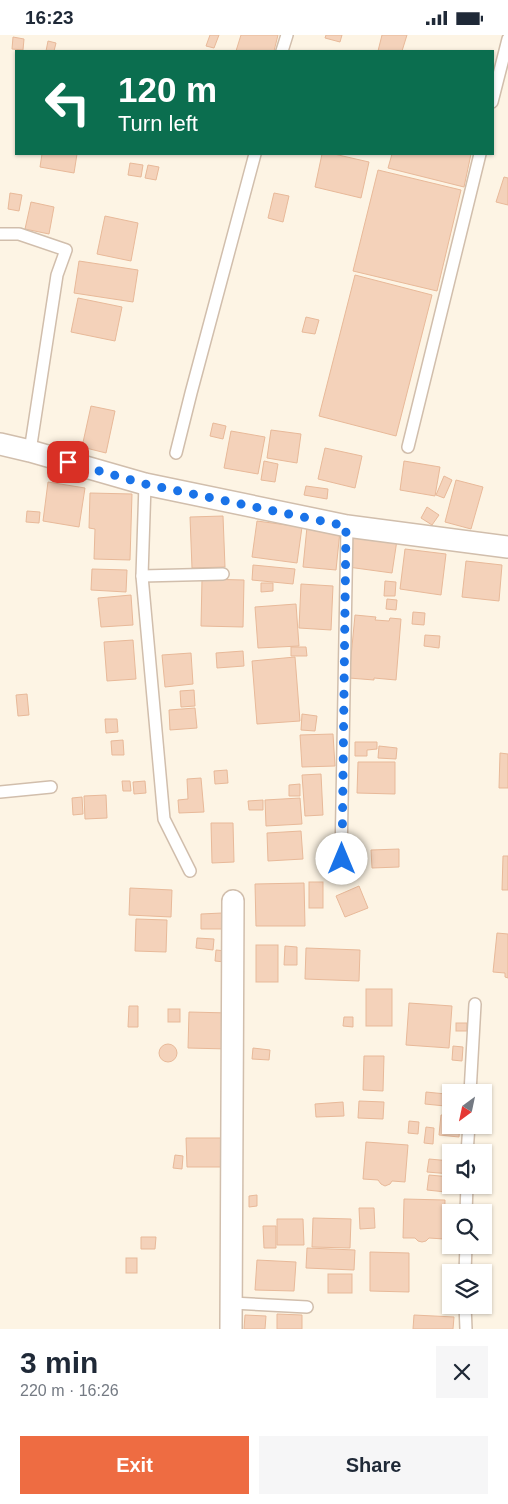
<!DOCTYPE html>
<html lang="en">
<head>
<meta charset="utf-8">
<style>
	body { margin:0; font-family:Helvetica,sans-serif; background:#f6f6f7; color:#1f2937; height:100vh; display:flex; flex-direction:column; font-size:19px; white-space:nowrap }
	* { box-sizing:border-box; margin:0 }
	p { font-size:16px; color:#747a83 }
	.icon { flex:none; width:28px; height:28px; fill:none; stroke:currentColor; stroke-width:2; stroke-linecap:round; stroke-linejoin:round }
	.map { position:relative; height:1294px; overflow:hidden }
	.side { display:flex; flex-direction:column; background:#fff; flex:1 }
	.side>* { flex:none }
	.top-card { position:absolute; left:15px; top:15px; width:479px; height:105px; border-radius:0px; box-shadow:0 1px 4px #0004; background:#0b6e4f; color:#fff; overflow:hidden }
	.needle { width:32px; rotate:213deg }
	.fabs { position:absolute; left:442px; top:1049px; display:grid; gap:10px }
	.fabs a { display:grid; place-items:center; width:50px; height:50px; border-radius:0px; background:#fff; box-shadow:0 1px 4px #0004; font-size:25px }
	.pin { position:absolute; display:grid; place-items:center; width:42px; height:42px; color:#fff; margin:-21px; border-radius:10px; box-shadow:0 2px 8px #0006 }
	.me { position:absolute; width:55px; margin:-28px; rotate:0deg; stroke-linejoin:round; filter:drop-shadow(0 0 4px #0008) }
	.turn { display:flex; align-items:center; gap:18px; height:105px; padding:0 20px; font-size:22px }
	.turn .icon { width:65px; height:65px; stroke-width:2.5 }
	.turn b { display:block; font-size:35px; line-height:42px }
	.round { display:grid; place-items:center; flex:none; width:52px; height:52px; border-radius:0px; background:#f6f6f7 }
	.head { display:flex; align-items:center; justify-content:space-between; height:85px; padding:0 20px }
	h1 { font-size:30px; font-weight:600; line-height:38px }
	.action { display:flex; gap:10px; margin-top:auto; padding:10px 20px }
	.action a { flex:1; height:58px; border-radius:0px; background:#ee6c42; color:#fff; font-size:20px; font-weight:600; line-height:58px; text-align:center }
	.action a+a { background:#f6f6f7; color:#1f2937 }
	.status { display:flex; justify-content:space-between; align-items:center; height:35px; padding:0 25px; background:#fff; direction:ltr }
	.status svg { height:14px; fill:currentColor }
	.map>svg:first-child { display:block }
	.building { fill:#f4d2ba; stroke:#e8b999 }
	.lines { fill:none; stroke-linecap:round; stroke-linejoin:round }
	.lane-casing { stroke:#d1beac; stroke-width:14 }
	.street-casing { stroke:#d1beac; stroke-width:24 }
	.lane { stroke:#fff; stroke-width:11 }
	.street { stroke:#fff; stroke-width:21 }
	.route { stroke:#1a73e8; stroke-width:9; stroke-dasharray:0 16.2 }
</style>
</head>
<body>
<div class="status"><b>16:23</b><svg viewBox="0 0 49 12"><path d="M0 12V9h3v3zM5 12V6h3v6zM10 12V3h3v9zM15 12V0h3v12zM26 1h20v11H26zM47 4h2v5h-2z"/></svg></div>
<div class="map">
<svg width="508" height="1294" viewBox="0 0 508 1294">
	<rect width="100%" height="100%" fill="#fdf4e4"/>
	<g class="building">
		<polygon points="210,0 219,0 214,13 206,11"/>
		<polygon points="241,0 278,0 274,16 236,16"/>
		<polygon points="326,0 342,0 340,7 325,3"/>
		<polygon points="382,0 407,0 402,16 378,16"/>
		<polygon points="13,2 24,4 23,15 12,14"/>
		<polygon points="48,6 56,8 54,16 46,16"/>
		<polygon points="42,119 77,119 74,138 40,132"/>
		<polygon points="322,119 334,119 369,127 361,163 315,152"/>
		<polygon points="392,119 471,119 464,152 388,133"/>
		<polygon points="130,128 143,130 141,142 128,140"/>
		<polygon points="148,130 159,132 156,145 145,143"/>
		<polygon points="378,135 461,155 437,256 353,236"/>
		<polygon points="504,142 508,143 508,170 496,167"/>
		<polygon points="10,158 22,160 19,176 8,174"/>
		<polygon points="274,158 289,161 283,187 268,183"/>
		<polygon points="31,167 54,172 49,199 25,194"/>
		<polygon points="105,181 138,188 131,226 97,219"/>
		<polygon points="79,226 138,235 133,267 74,258"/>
		<polygon points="355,240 432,260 396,401 319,381"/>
		<polygon points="78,263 122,272 115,306 71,297"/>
		<polygon points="306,282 319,285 315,299 302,297"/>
		<polygon points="91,371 115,376 106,418 82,412"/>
		<polygon points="213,388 226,391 223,404 210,401"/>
		<polygon points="271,395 301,399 297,428 267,423"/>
		<polygon points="231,396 265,402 258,439 224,433"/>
		<polygon points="325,413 362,421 355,453 318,444"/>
		<polygon points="264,426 278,429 275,447 261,445"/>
		<polygon points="404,426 440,432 435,461 400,455"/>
		<polygon points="444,441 452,445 444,463 436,460"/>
		<polygon points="456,445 483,452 471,494 445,487"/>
		<polygon points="48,447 85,453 79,492 43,486"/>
		<polygon points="306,451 328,454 327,464 304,460"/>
		<polygon points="90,458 132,459 130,525 94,524 95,494 89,493"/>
		<polygon points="427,472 439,480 432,490 421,483"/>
		<polygon points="27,476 40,477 39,488 26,487"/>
		<polygon points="223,481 225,532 192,533 190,482"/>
		<polygon points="257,486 302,492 297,528 252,522"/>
		<polygon points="307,492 340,496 336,535 303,532"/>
		<polygon points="353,498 397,505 392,538 348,532"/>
		<polygon points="405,514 446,519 441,560 400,554"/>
		<polygon points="466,526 502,530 499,566 462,562"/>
		<polygon points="253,530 295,534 293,549 252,545"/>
		<polygon points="92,534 127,535 126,557 91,555"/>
		<polygon points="202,544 244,545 243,592 201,591"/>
		<polygon points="385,546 396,547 395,561 384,561"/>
		<polygon points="261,548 273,548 273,556 261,557"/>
		<polygon points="301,549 333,551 331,595 299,593"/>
		<polygon points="131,560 133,590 101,592 98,563"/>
		<polygon points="387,564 397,565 396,575 386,574"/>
		<polygon points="296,569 299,611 258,613 255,572"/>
		<polygon points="413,577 425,578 424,590 412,589"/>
		<polygon points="355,580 376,582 375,585 389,586 390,583 401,584 396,645 374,643 374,645 349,643"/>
		<polygon points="425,600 440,601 439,613 424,611"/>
		<polygon points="133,605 136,644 107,646 104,607"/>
		<polygon points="291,612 306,612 307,621 291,621"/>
		<polygon points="243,616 244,631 217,633 216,618"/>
		<polygon points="191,618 193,649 165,652 162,620"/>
		<polygon points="295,622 300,686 257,689 252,626"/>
		<polygon points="194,655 195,671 181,672 180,656"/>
		<polygon points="27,659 29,680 18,681 16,660"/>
		<polygon points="195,673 197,693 170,695 169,675"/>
		<polygon points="302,679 317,681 315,696 301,695"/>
		<polygon points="105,684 117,684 118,697 106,698"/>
		<polygon points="333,699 335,731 302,732 300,700"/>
		<polygon points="123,705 124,720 112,720 111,706"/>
		<polygon points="355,707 377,707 377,714 367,715 367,721 355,721"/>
		<polygon points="379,711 397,713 396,724 378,723"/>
		<polygon points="500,718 508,719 508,753 499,753"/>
		<polygon points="358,727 395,727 395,759 357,758"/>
		<polygon points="227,735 228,748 215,749 214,736"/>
		<polygon points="321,739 323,780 305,781 302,740"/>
		<polygon points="201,743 204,777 179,778 178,765 188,764 187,744"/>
		<polygon points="122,746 130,746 131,756 123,756"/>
		<polygon points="145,746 146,758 134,759 133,747"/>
		<polygon points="300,749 300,761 289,761 289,750"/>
		<polygon points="106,760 107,783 85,784 84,761"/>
		<polygon points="82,762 83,779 73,780 72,763"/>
		<polygon points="300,763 302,789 266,791 265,765"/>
		<polygon points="263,765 263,775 249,775 248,766"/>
		<polygon points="211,788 233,788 234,827 212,828"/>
		<polygon points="301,796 303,824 268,826 267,798"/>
		<polygon points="399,814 399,832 372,833 371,815"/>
		<polygon points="503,821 508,821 508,855 502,855"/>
		<rect x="309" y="847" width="14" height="26"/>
		<polygon points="304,848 305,891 256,891 255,849"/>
		<polygon points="359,851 368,873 345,882 336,861"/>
		<polygon points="130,853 172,855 171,882 129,880"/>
		<polygon points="222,878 223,894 201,894 201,879"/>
		<polygon points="136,884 167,885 166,917 135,916"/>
		<polygon points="497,898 508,899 508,943 505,942 505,938 493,937"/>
		<polygon points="197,903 214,904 213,915 196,913"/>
		<rect x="256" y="910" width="22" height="37"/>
		<polygon points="285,911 297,912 297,930 284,930"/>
		<polygon points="306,913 360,915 359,946 305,944"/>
		<polygon points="216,915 226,916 225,927 215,926"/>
		<rect x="366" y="954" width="26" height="37"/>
		<polygon points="409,968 452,971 449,1013 406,1010"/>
		<polygon points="129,971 138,971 138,992 128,992"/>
		<rect x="168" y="974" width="12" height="13"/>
		<polygon points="189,977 229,978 228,1014 188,1013"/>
		<polygon points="344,982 353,982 353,992 343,991"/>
		<rect x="456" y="988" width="11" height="8"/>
		<circle cx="168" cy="1018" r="9"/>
		<polygon points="453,1011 463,1012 462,1026 452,1025"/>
		<polygon points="253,1013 270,1015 269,1025 252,1024"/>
		<polygon points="364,1021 384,1021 383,1056 363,1055"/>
		<polygon points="426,1057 446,1059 445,1071 425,1069"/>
		<polygon points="359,1066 384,1067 383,1084 358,1083"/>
		<polygon points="343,1067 344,1081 316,1082 315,1069"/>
		<polygon points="441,1080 451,1080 451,1090 460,1090 459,1102 439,1100"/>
		<polygon points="409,1086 419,1087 418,1099 408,1098"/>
		<polygon points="426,1092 434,1093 433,1109 424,1108"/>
		<polygon points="186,1103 225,1103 226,1132 187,1132"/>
		<polygon points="366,1107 408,1110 405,1147 392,1146 390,1149 385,1151 381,1149 378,1145 363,1144"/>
		<polygon points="175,1120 183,1121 182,1134 173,1133"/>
		<polygon points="429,1124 451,1126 451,1139 427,1137"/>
		<polygon points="429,1140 451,1142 451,1150 455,1150 455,1158 427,1155"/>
		<polygon points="257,1160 257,1171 249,1172 249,1161"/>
		<polygon points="404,1164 445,1165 444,1204 429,1203 426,1206 422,1207 418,1206 415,1203 403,1203"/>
		<polygon points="359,1173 374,1173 375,1193 360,1194"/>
		<polygon points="313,1183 351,1184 350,1213 312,1212"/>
		<polygon points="277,1184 303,1184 304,1210 277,1210"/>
		<polygon points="263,1191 276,1191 276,1213 264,1213"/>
		<polygon points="141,1202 156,1202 155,1214 141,1214"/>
		<polygon points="307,1213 355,1215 354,1235 306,1233"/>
		<polygon points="370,1217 409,1218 409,1257 370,1256"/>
		<rect x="126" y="1223" width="11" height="15"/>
		<polygon points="257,1225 296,1227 294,1256 255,1255"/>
		<rect x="328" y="1239" width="24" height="19"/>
		<polygon points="277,1279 302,1280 302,1294 277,1294"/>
		<polygon points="245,1280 266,1281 265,1294 244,1294"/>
		<polygon points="414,1280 454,1282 453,1294 413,1294"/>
	</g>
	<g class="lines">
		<g class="lane-casing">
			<g id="lane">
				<polyline points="282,16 287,0"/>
				<polyline points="492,67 508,4"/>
				<polyline points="0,199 19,199 66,215 57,240 30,416"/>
				<polyline points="408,412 480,119"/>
				<polyline points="176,418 191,358 255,119"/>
				<polyline points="145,449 142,541 164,784 190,836"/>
				<polyline points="142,541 223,539"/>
				<polyline points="0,757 51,752"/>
				<polyline points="341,824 347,491"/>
				<polyline points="470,1058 475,969"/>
				<polyline points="467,1118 469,1090"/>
				<polyline points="466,1178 467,1150"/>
				<polyline points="465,1238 466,1210"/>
				<polyline points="232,1268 307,1272"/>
				<polyline points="465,1270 466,1294"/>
			</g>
		</g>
		<g class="street-casing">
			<g id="street">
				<polyline points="0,409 30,416 145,449 347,491 508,512"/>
				<polyline points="231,1294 233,866"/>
			</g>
		</g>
		<use href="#lane" class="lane"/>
		<use href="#street" class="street"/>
	</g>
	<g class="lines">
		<polyline class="route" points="68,427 145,449 346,491 342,824"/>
	</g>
</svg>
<div class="fabs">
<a><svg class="needle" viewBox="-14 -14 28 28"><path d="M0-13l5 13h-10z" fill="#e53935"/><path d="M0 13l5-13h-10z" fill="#747a83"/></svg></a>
<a><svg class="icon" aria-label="sound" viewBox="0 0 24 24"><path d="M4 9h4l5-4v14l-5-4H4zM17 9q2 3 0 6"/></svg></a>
<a><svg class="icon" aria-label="search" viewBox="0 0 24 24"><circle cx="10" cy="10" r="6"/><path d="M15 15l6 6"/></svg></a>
<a><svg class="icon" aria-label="layers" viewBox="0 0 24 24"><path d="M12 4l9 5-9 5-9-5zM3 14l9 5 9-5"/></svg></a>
</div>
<div class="pin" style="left:68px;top:427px;background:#d93025"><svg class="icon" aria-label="arrive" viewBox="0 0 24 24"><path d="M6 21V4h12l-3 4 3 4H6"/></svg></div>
<svg class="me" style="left:342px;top:824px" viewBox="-20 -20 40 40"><circle r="19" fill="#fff"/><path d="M0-13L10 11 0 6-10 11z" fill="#1a73e8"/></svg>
<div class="top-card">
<div class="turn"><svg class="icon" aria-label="left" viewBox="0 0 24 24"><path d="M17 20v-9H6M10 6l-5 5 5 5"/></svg><div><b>120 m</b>Turn left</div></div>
</div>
</div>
<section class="side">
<div class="head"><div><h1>3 min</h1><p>220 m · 16:26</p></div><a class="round"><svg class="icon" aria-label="close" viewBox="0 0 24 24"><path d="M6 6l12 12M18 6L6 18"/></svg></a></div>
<div class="action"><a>Exit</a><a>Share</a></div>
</section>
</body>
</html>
